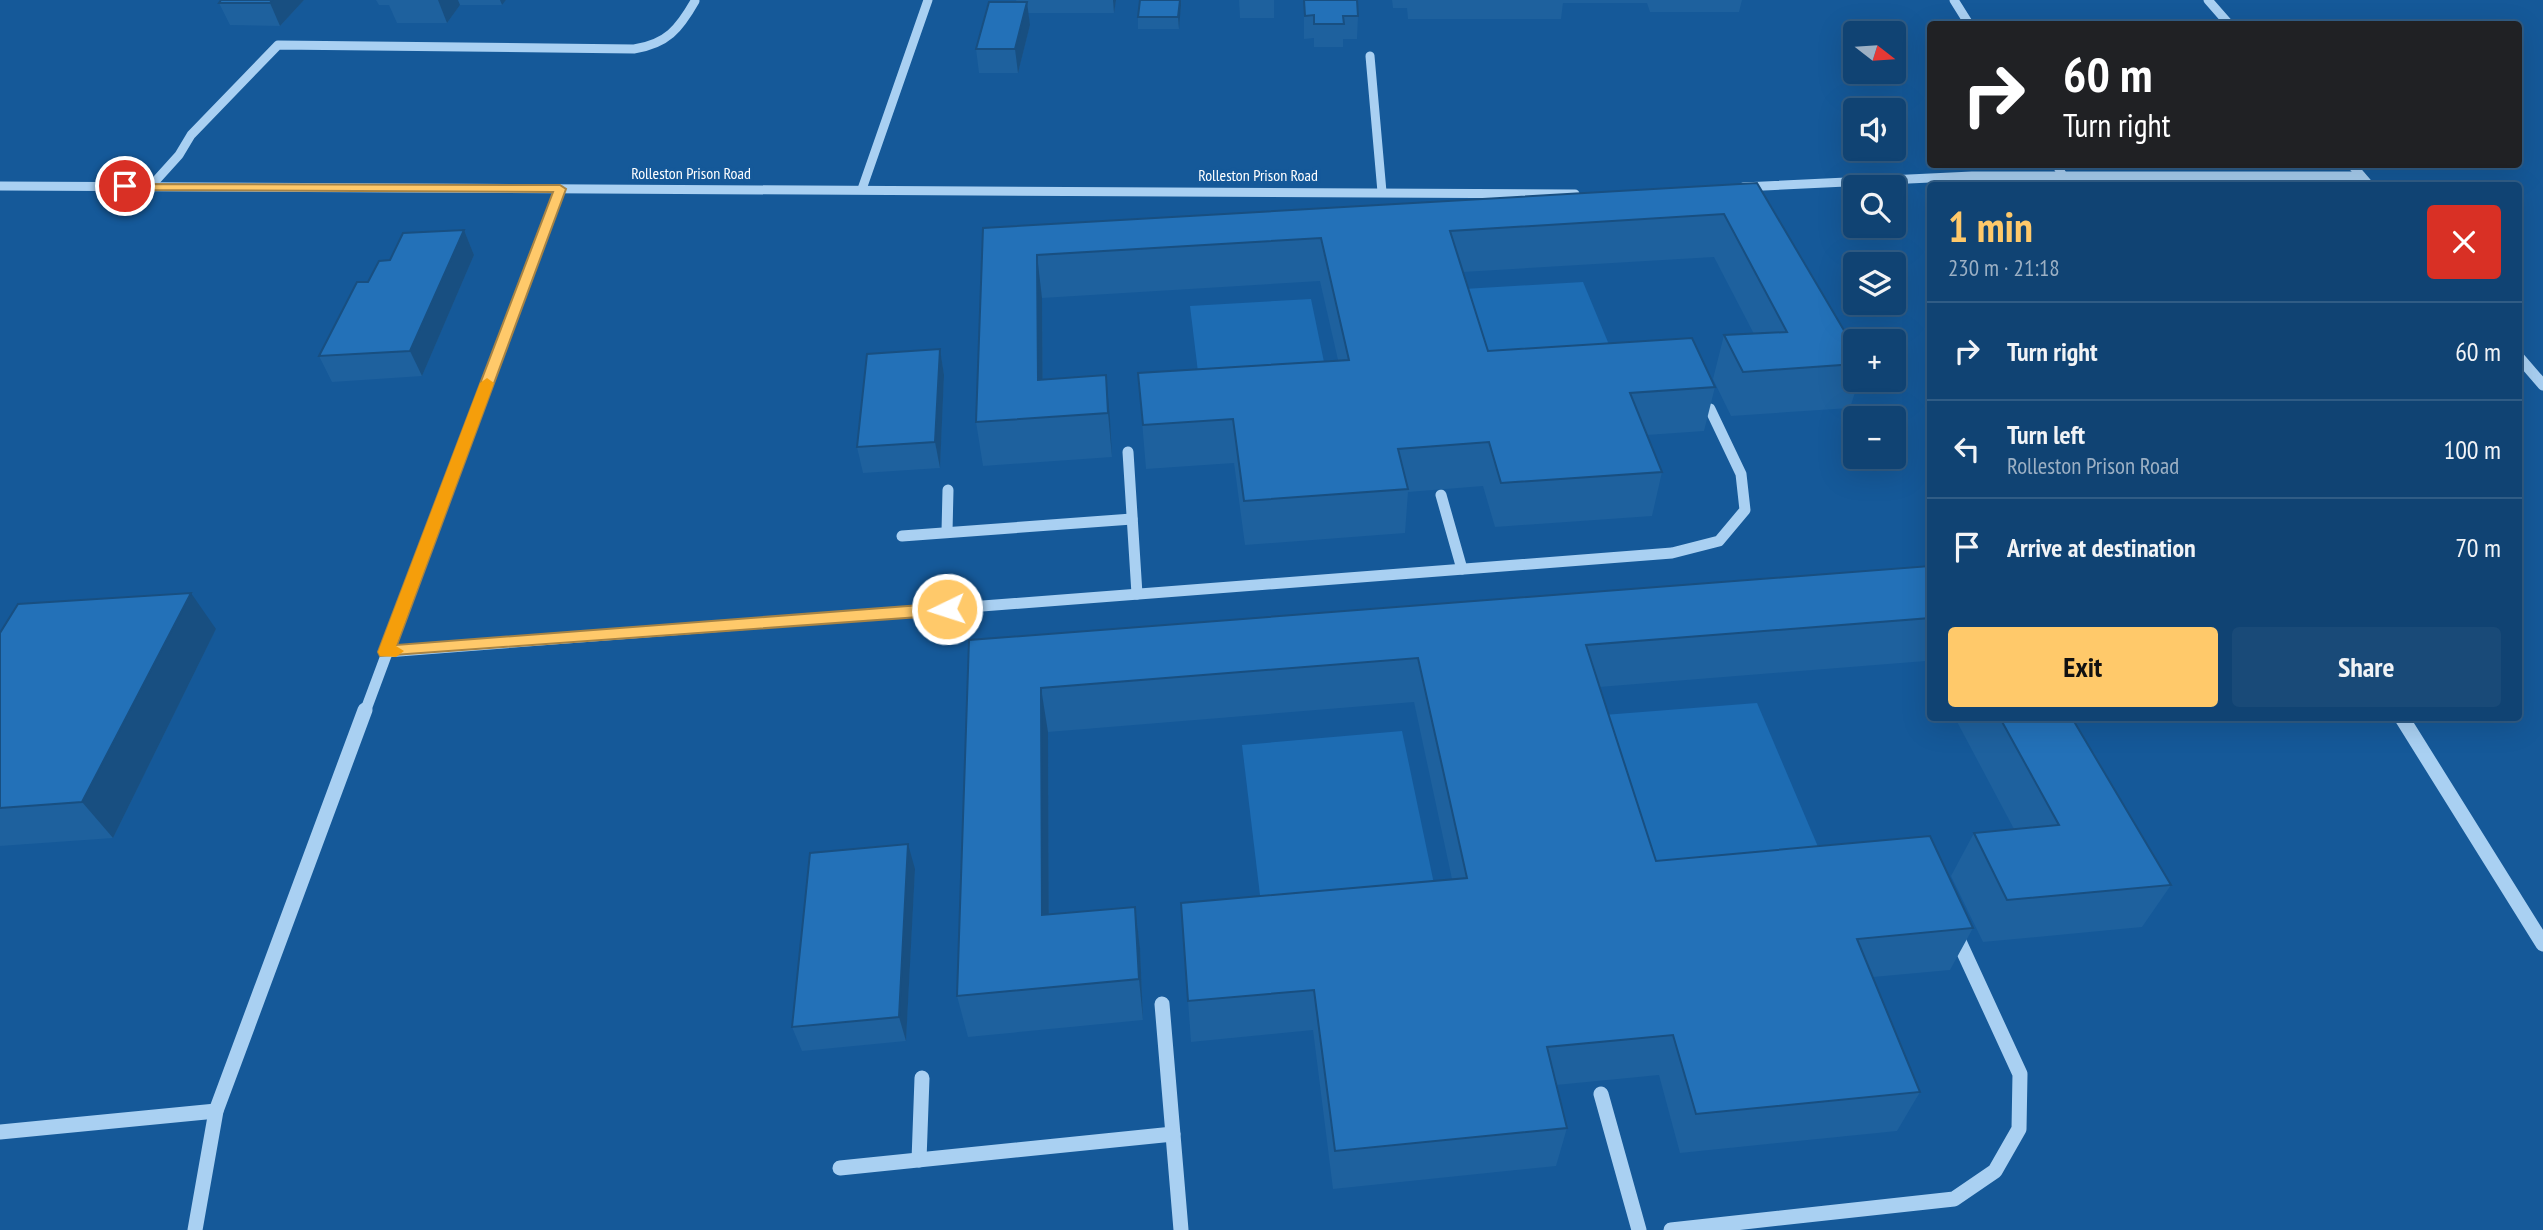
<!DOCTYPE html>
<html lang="en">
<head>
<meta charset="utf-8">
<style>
	body { margin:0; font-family:"PT Sans Narrow",sans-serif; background:#194a78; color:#f1f3f6; height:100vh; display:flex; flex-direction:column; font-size:26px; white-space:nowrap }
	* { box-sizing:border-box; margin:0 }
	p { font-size:23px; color:#9cb0c4 }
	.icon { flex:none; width:38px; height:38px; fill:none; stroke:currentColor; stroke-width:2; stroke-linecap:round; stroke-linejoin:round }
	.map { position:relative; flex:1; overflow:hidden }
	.side { position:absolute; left:1927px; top:182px; width:595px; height:539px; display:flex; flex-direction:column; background:#104373; border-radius:7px; box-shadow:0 7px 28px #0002,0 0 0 2px #305c85 }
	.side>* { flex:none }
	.top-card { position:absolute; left:1927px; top:21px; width:595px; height:147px; border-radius:7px; box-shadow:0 7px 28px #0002,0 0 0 2px #305c85; background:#202124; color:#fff; overflow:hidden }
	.needle { width:46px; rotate:107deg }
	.fabs { position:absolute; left:1843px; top:21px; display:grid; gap:14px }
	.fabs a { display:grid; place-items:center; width:63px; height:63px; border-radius:7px; background:#104373; box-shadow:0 7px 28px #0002,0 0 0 2px #305c85; font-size:35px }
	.pin { position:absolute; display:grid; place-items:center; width:60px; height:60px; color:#fff; margin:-30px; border:4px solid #fff; border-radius:50%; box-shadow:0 2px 7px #0007 }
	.me { position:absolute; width:77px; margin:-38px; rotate:266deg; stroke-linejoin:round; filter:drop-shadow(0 0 5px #0008) }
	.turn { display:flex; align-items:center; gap:24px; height:147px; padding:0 21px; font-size:32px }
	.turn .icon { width:91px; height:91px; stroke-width:2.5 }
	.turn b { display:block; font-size:49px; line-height:60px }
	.round { display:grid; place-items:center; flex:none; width:74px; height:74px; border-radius:7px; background:#194a78 }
	.head { display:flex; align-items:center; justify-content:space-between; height:119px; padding:0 21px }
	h1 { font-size:42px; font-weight:700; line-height:52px; color:#ffc96a }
	.action { display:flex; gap:14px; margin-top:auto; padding:14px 21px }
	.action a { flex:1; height:80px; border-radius:7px; background:#ffc96a; color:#111; font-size:28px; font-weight:700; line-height:80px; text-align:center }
	.action a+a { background:#194a78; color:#f1f3f6 }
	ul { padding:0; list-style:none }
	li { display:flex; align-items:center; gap:21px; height:98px; padding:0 21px; border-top:2px solid #305c85 }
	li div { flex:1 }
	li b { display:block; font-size:26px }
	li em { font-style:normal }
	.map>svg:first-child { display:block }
	.green { fill:#1d6cb3 }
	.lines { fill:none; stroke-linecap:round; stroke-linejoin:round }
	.minor-far2 { stroke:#a9d0f2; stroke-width:9 }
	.minor-far1 { stroke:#a9d0f2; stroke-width:11 }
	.minor { stroke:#a9d0f2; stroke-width:15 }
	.wall { fill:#1e619e }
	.shaded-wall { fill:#184f81 }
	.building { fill:#2371b8; stroke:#184f81; stroke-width:2 }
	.route { fill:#ffc96a; stroke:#a68345; stroke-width:2 }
	.slow { fill:#f59e0b }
	.labels { text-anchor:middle; stroke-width:7; stroke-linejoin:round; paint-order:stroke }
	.far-street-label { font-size:16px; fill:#fff; stroke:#155999 }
</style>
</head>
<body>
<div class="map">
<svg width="2543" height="1230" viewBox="0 0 2543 1230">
	<rect width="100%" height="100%" fill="#155999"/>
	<g class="green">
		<polygon points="1583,282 1622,376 1495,385 1464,289"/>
		<polygon points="1311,299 1331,396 1202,405 1190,306"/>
		<polygon points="1757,703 1827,868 1658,884 1604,715"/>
		<polygon points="1402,731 1438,903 1263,920 1242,745"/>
	</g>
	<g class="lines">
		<g class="minor-far2">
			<polyline points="1954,0 1969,24"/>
			<polyline points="2208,0 2229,24"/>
			<polyline points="1370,56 1382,192"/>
			<polyline points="2056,164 2069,186"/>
			<polyline points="2351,164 2370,186"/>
			<polyline points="0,186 1575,194"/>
			<path d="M151,186L179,155L191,135L278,45L634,49C667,44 679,29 695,1"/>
			<polyline points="1743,187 1972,176 2361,176"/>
			<polyline points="862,189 928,0"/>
			<polyline points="514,311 560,189"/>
		</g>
		<g class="minor-far1">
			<polyline points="2518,356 2543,385"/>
			<polyline points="1128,452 1137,594"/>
			<polyline points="1441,495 1462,569"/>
			<polyline points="947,532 948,490"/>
			<polyline points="902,536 1132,519"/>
			<polyline points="386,652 1672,553 1719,541 1745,510 1741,474 1710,409"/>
			<polyline points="365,712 515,309"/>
		</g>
		<g class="minor">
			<polyline points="2402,718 2543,944"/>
			<polyline points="1162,1004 1181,1230"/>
			<polyline points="1601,1094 1639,1230"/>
			<polyline points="0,1132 216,1111"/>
			<polyline points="919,1160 922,1078"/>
			<polyline points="840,1168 1173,1134"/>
			<polyline points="195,1230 216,1111 365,710"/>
			<polyline points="1671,1230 1954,1199 1995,1171 2019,1129 2020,1074 1956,935"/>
		</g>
	</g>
	<g class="wall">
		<polygon points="221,0 304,0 280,26 230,25 219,3"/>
		<polygon points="376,0 506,0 502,5 460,5 447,23 397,23 389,5 379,5"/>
		<polygon points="1016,0 1116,0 1114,13 1028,13 1030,25 1018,73 979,73 976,49 1017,2"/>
		<polygon points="1140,0 1181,0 1179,29 1138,29 1138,17"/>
		<polygon points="1239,0 1274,0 1274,18 1240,18"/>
		<polygon points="1304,0 1357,0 1358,16 1357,39 1343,39 1343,47 1314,47 1314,38 1304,39"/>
		<polygon points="1392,0 1742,0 1739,12 1650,12 1647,3 1563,3 1561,19 1408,19 1407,8 1393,8"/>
		<polygon points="1757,183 1855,349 1855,380 1859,380 1850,408 1731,416 1713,379 1724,335 1754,334 1714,257 1463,272 1488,351 1715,387 1704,431 1647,435 1662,472 1652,516 1495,527 1483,486 1408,492 1405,533 1245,545 1234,463 1146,469 1138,373 1338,360 1320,281 1042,298 1043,379 1106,375 1112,457 983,466 976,422 983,228"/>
		<polygon points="464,230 474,255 422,376 332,382 319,356 368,282 390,260"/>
		<polygon points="940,349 944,375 940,468 863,473 857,447"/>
		<polygon points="1930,566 1930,670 1926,661 1599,687 1656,861 1973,928 1950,970 1873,977 1920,1092 1897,1131 1680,1153 1659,1075 1556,1085 1567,1128 1556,1166 1333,1189 1313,1030 1191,1042 1181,903 1452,879 1414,702 1048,732 1049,914 1135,907 1140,948 1143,1020 968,1037 957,996 969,640"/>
		<polygon points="216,629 113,838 0,846 0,633"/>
		<polygon points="1955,718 2072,718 2171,885 2142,927 1983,942 1951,876 1974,833 2014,829"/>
		<polygon points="915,869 906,1041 802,1051 792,1027"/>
	</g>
	<g class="shaded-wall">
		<polygon points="272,0 304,0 280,26 270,3"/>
		<polygon points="438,0 458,0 460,5 447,23"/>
		<polygon points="500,0 506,0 502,5"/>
		<polygon points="1113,0 1116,0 1114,13"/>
		<polygon points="1180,0 1181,0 1181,5 1179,29 1178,17"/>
		<polygon points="1027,2 1030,25 1018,73 1015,49"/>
		<polygon points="464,230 474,255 422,376 410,351"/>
		<polygon points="1037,255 1042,298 1043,418 1038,380"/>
		<polygon points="940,349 944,375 940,468 935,442"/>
		<polygon points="1106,375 1110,419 1112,457 1108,413"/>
		<polygon points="191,593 216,629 113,838 82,802"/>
		<polygon points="1041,688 1048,732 1049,957 1042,915"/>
		<polygon points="908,844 915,869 906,1041 899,1017"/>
		<polygon points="1135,907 1140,948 1143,1020 1139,979"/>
	</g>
	<g class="building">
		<polygon points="221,0 272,0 270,3 219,3"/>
		<polygon points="1140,0 1180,0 1178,17 1138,17"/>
		<polygon points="1304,0 1357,0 1358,16 1343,16 1344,24 1314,24 1314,15 1305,16"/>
		<polygon points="989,2 1027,2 1015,49 976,49"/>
		<polygon points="1757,183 1855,349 1855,364 1743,372 1724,335 1787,332 1724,214 1450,231 1488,351 1692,338 1715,387 1630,393 1662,472 1501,483 1489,442 1398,449 1408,489 1244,501 1233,419 1143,425 1138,373 1349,360 1321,238 1037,255 1038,380 1106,375 1108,413 976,422 983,228"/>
		<polygon points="464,230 410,351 319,356 357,282 368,282 379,261 390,260 403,233"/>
		<polygon points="940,349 935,442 857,447 867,354"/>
		<polygon points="1930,566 1930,618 1586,645 1656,861 1930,836 1973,928 1857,939 1920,1092 1696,1114 1673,1035 1547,1047 1567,1128 1335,1151 1314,990 1188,1001 1181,903 1467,878 1418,658 1041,688 1042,915 1135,907 1139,979 957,996 969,640"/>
		<polygon points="191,593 82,802 0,808 0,633 18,604"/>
		<polygon points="2000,718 2072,718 2171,885 2007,900 1974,833 2059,825"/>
		<polygon points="908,844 899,1017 792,1027 810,853"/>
	</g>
	<polygon class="route" points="121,184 560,185 566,189 397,645 947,603 955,609 947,615 380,656 378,652 553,192 125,190 120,186"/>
	<polygon class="slow" points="487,378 494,383 396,646 404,651 396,657 380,656 378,652 480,383"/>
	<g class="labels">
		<g class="far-street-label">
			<text x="691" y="179">Rolleston Prison Road</text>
			<text x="1258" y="181">Rolleston Prison Road</text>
		</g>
	</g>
</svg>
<div class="fabs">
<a><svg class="needle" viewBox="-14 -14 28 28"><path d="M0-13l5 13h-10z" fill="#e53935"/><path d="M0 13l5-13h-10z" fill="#9cb0c4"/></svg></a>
<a><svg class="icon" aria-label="sound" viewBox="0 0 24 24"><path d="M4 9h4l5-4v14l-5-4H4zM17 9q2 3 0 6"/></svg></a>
<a><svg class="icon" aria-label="search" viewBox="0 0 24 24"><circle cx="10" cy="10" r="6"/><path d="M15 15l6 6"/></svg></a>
<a><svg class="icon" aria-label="layers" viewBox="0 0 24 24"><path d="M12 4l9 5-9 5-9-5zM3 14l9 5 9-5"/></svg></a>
<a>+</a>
<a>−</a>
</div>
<div class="pin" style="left:125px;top:186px;background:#d93025"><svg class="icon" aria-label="arrive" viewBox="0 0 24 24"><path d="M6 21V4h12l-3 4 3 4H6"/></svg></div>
<svg class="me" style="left:947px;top:609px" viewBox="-20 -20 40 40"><circle r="17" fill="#ffc96a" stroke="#fff" stroke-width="3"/><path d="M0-11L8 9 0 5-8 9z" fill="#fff"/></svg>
<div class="top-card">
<div class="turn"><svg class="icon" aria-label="right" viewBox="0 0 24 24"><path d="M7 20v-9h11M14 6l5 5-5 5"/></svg><div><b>60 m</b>Turn right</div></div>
</div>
<section class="side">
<div class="head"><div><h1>1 min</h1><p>230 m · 21:18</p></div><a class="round" style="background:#d93025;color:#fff"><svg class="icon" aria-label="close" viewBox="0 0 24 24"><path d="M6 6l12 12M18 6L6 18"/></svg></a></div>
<ul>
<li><svg class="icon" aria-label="right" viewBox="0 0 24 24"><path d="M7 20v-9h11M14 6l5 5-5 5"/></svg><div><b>Turn right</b></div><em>60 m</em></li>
<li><svg class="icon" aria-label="left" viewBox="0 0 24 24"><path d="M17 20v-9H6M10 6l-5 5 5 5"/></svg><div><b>Turn left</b><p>Rolleston Prison Road</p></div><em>100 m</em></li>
<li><svg class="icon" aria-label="arrive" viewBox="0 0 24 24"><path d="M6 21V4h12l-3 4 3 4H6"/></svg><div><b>Arrive at destination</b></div><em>70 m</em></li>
</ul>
<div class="action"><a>Exit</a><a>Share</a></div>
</section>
</div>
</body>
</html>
